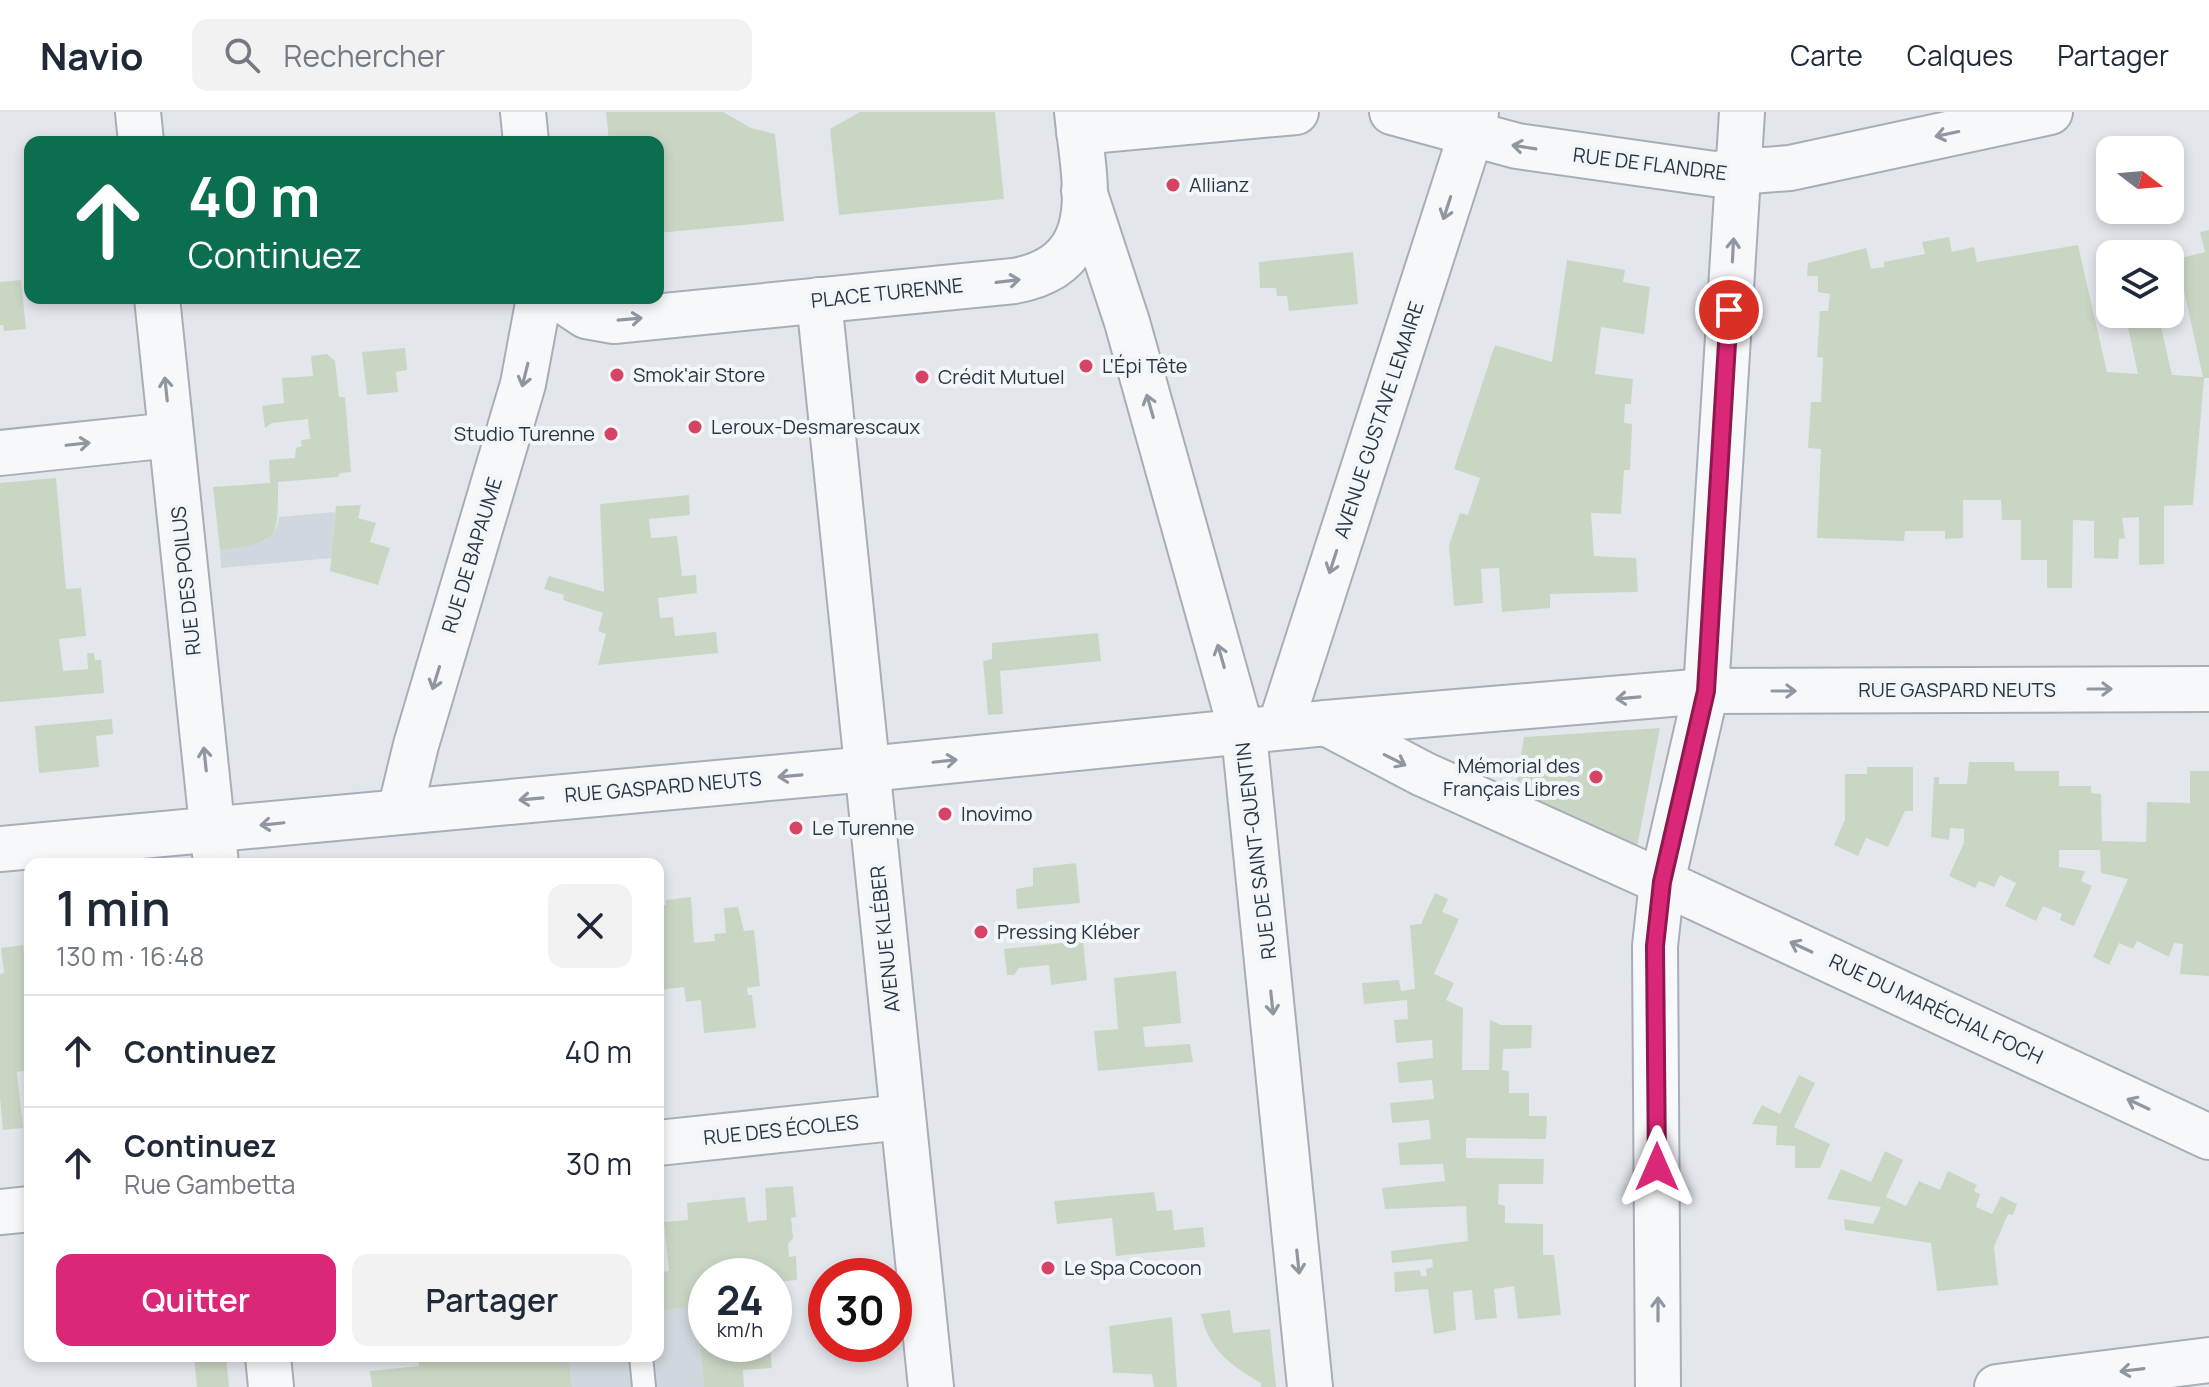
<!DOCTYPE html>
<html lang="fr">
<head>
<meta charset="utf-8">
<style>
	body { margin:0; font-family:Manrope,sans-serif; background:#f2f2f3; color:#1f2937; height:100vh; display:flex; flex-direction:column; font-size:30px; white-space:nowrap }
	* { box-sizing:border-box; margin:0 }
	p { font-size:26px; color:#747a83 }
	.icon { flex:none; width:44px; height:44px; fill:none; stroke:currentColor; stroke-width:2; stroke-linecap:round; stroke-linejoin:round }
	.map { position:relative; flex:1; overflow:hidden }
	.panel { position:absolute; left:24px; top:746px; width:640px; height:504px; display:flex; flex-direction:column; background:#fff; border-radius:16px; box-shadow:0 4px 12px #0003 }
	.panel>* { flex:none }
	.banner { position:absolute; left:24px; top:24px; width:640px; height:168px; border-radius:16px; box-shadow:0 4px 12px #0003; background:#0b6e4f; color:#fff; overflow:hidden }
	.needle { width:52px; rotate:106deg }
	.tools { position:absolute; left:2096px; top:24px; display:grid; gap:16px }
	.tools a { display:grid; place-items:center; width:88px; height:88px; border-radius:16px; background:#fff; box-shadow:0 4px 12px #0003; font-size:40px }
	.speed { position:absolute; left:688px; top:1146px; display:flex; gap:16px; font-size:40px; font-weight:700; text-align:center }
	.speed>* { display:grid; place-content:center; width:104px; height:104px; border-radius:50%; background:#fff; box-shadow:0 4px 12px #0003; line-height:1 }
	.speed small { font-size:20px; font-weight:400 }
	.speed .limit { border:12px solid #d22; background:#fff; color:#111 }
	.pin { position:absolute; display:grid; place-items:center; width:68px; height:68px; color:#fff; margin:-34px; border:4px solid #fff; border-radius:50%; box-shadow:0 2px 8px #0007 }
	.me { position:absolute; width:88px; margin:-44px; rotate:0deg; stroke-linejoin:round; filter:drop-shadow(0 0 6px #0008) }
	.turn { display:flex; align-items:center; gap:28px; height:168px; padding:0 32px; font-size:36px }
	.turn .icon { width:104px; height:104px; stroke-width:2.5 }
	.turn b { display:block; font-size:56px; line-height:68px }
	.round { display:grid; place-items:center; flex:none; width:84px; height:84px; border-radius:16px; background:#f2f2f3 }
	.head { display:flex; align-items:center; justify-content:space-between; height:136px; padding:0 32px }
	h1 { font-size:48px; font-weight:600; line-height:60px }
	.action { display:flex; gap:16px; margin-top:auto; padding:16px 32px }
	.action a { flex:1; height:92px; border-radius:16px; background:#db2777; color:#fff; font-size:32px; font-weight:600; line-height:92px; text-align:center }
	.action a+a { background:#f2f2f3; color:#1f2937 }
	ul { padding:0; list-style:none }
	li { display:flex; align-items:center; gap:24px; height:112px; padding:0 32px; border-top:2px solid #e0e1e3 }
	li div { flex:1 }
	li b { display:block; font-size:30px }
	li em { font-style:normal }
	header { display:flex; align-items:center; gap:48px; box-sizing:border-box; height:112px; padding:0 40px; background:#fff; border-bottom:2px solid #e0e1e3 }
	header strong { font-size:38px }
	nav { display:flex; gap:44px; margin-inline-start:auto; font-size:28px }
	.search { width:560px; height:72px; background:#f2f2f3; display:flex; align-items:center; gap:20px; box-sizing:border-box; padding:0 28px; border-radius:16px; color:#747a83; font-size:30px }
	.map>svg:first-child { display:block }
	.built { fill:#d1d7de }
	.green { fill:#cad6c4 }
	.lines { fill:none; stroke-linecap:round; stroke-linejoin:round }
	.service-casing { stroke:#a8aeb7; stroke-width:26 }
	.minor-casing { stroke:#a8aeb7; stroke-width:48 }
	.tertiary-casing { stroke:#a8aeb7; stroke-width:48 }
	.service { stroke:#f6f8fa; stroke-width:22 }
	.minor { stroke:#f6f8fa; stroke-width:44 }
	.tertiary { stroke:#f6f8fa; stroke-width:44 }
	.oneway { stroke:#9097a0 }
	.route-casing { stroke:#8e194d; stroke-width:20 }
	.route { stroke:#db2777; stroke-width:14 }
	.poi-dot { fill:#d64364; stroke:#f3f6f9; stroke-width:3 }
	.labels { text-anchor:middle; stroke-width:8; stroke-linejoin:round; paint-order:stroke }
	.street-label { font-size:20px; fill:#2a3645; stroke:#f3f6f9 }
	.poi-label { font-size:20px; fill:#2a3645; stroke:#f3f6f9; text-anchor:start }
</style>
</head>
<body>
<header>
<strong>Navio</strong>
<div class="search"><svg class="icon" aria-label="search" viewBox="0 0 24 24"><circle cx="10" cy="10" r="6"/><path d="M15 15l6 6"/></svg>Rechercher</div>
<nav><a>Carte</a><a>Calques</a><a>Partager</a></nav>
</header>
<div class="map">
<svg width="2209" height="1275" viewBox="0 0 2209 1275">
	<rect width="100%" height="100%" fill="#e3e7ec"/>
	<g class="built">
		<polygon points="335,400 332,446 221,456 220,438 265,429 277,415 279,405"/>
		<polygon points="691,1190 697,1198 704,1275 572,1275 569,1244 658,1244 658,1199 684,1196"/>
	</g>
	<g class="green">
		<polygon points="606,0 723,0 751,16 775,22 784,109 658,121 658,30 609,30"/>
		<polygon points="860,0 995,0 1004,87 839,103 830,17"/>
		<polygon points="2209,118 2209,266 2204,266 2193,393 2164,394 2164,452 2139,453 2139,405 2122,406 2125,426 2119,427 2118,447 2094,446 2094,409 2073,408 2072,476 2047,476 2047,448 2021,448 2021,408 2002,408 2001,388 1963,388 1963,426 1945,427 1945,419 1905,419 1904,429 1817,426 1821,337 1808,336 1811,290 1821,290 1823,246 1817,245 1820,199 1828,199 1830,182 1818,180 1818,164 1807,164 1808,151 1866,136 1871,157 1884,155 1884,150 1925,142 1922,130 1949,125 1952,140 1974,135 1977,150 2078,133 2107,260 2138,262 2125,202 2158,202 2172,263 2203,265 2177,147 2205,140 2200,120"/>
		<polygon points="1353,140 1358,192 1289,199 1287,184 1277,184 1276,176 1260,176 1259,150"/>
		<polygon points="1567,148 1625,158 1623,170 1650,175 1644,222 1601,215 1595,262 1633,267 1631,292 1625,292 1624,311 1632,312 1630,358 1624,358 1621,402 1591,401 1594,444 1636,446 1638,480 1550,482 1550,496 1502,500 1499,456 1481,457 1483,491 1454,494 1449,433 1460,401 1468,403 1480,366 1454,357 1495,233 1552,250"/>
		<polygon points="21,168 26,217 4,219 3,213 0,213 0,170"/>
		<polygon points="405,236 407,258 396,260 398,280 367,283 362,240"/>
		<path d="M327,242L335,249L339,285H345L351,360L340,361L338,365L278,370C278,428 280,430 220,438L213,375L270,371L269,348L295,346L296,336L302,334L301,328L310,327L308,307L272,311L265,316L262,294L284,291L282,266L313,264L311,244Z"/>
		<polygon points="56,366 66,477 81,476 86,524 59,527 63,559 88,557 87,541 94,541 95,548 101,548 104,581 0,590 0,371"/>
		<polygon points="689,383 690,403 649,407 651,426 677,424 682,464 696,463 697,481 658,486 660,506 673,505 675,524 716,520 718,541 598,553 606,522 598,519 603,501 563,488 564,483 544,477 549,464 604,480 600,392"/>
		<polygon points="361,393 358,406 376,411 370,430 390,436 378,473 330,459 336,394"/>
		<polygon points="1098,521 1101,549 1000,559 1003,602 988,603 983,549 992,547 992,531"/>
		<polygon points="112,607 113,622 96,624 99,655 39,661 35,614"/>
		<polygon points="1660,616 1637,735 1515,680 1524,625"/>
		<polygon points="1969,650 2014,650 2015,659 2059,659 2059,674 2091,674 2091,681 2101,682 2102,729 2146,730 2147,690 2190,691 2190,659 2209,659 2209,864 2180,862 2183,832 2174,831 2169,845 2137,829 2133,837 2119,831 2109,853 2093,845 2128,767 2101,761 2100,738 2059,738 2059,755 2085,759 2081,769 2092,774 2074,814 2060,808 2062,802 2043,794 2036,809 2005,794 2016,771 2000,763 1994,775 1979,769 1975,776 1949,764 1964,731 1964,717 1950,716 1949,728 1931,725 1934,665 1939,665 1939,672 1967,672"/>
		<polygon points="1867,655 1913,655 1913,699 1905,699 1888,735 1866,726 1858,744 1834,733 1845,707 1845,662 1867,662"/>
		<polygon points="1076,751 1080,791 1017,797 1016,777 1033,774 1033,756"/>
		<polygon points="1435,781 1448,787 1442,800 1459,807 1434,862 1454,871 1446,888 1463,896 1462,958 1489,958 1490,908 1501,913 1532,913 1531,936 1503,937 1502,958 1509,959 1509,981 1529,981 1529,1004 1547,1004 1546,1027 1466,1026 1466,1046 1544,1047 1543,1072 1499,1072 1498,1092 1505,1094 1505,1111 1543,1112 1543,1143 1554,1143 1561,1203 1518,1207 1514,1174 1494,1177 1497,1206 1475,1208 1472,1178 1453,1180 1456,1218 1434,1222 1428,1177 1395,1180 1394,1160 1420,1158 1421,1164 1427,1164 1426,1157 1433,1155 1432,1147 1392,1151 1391,1139 1468,1129 1466,1094 1385,1097 1382,1076 1445,1069 1443,1052 1400,1053 1398,1031 1431,1027 1429,1008 1392,1011 1390,991 1434,987 1432,968 1399,971 1397,950 1433,946 1432,928 1396,931 1394,908 1408,907 1407,888 1364,892 1362,871 1399,868 1401,879 1415,877 1410,813 1421,812"/>
		<polygon points="691,785 694,831 715,829 714,822 726,821 724,796 738,795 744,819 754,818 760,874 747,876 748,883 752,883 756,916 704,921 701,888 686,890 684,875 658,878 658,793 666,793 666,788"/>
		<polygon points="1083,829 1087,868 1051,873 1049,853 1019,856 1014,863 1007,863 1004,837"/>
		<polygon points="23,833 30,879 30,958 17,960 23,1016 3,1018 0,985 0,862 4,861 1,836"/>
		<polygon points="1176,859 1181,911 1143,915 1145,935 1190,932 1193,950 1098,959 1094,919 1118,917 1114,866"/>
		<polygon points="1799,963 1815,971 1794,1015 1830,1032 1820,1056 1795,1056 1795,1034 1776,1033 1777,1014 1752,1012 1762,993 1780,1002"/>
		<polygon points="1885,1039 1903,1048 1886,1085 1906,1094 1919,1069 1940,1078 1948,1059 1977,1073 1974,1079 1980,1082 1976,1095 1992,1102 2001,1084 2017,1092 2013,1103 2008,1102 1994,1135 1998,1173 1937,1179 1931,1131 1845,1118 1844,1107 1873,1112 1881,1095 1827,1087 1841,1057 1871,1070"/>
		<polygon points="793,1074 796,1105 791,1106 793,1126 788,1132 789,1145 796,1144 797,1168 774,1170 774,1164 706,1164 706,1232 770,1234 772,1256 743,1258 744,1275 704,1275 697,1198 691,1191 684,1196 658,1199 658,1155 660,1155 661,1160 669,1159 664,1110 688,1108 687,1091 745,1085 748,1110 767,1108 765,1076"/>
		<polygon points="1154,1080 1157,1099 1172,1098 1174,1118 1203,1115 1205,1135 1116,1144 1112,1106 1057,1112 1054,1089"/>
		<path d="M1230,1198L1233,1221L1270,1217L1276,1275H1261V1271C1230,1253 1209,1238 1201,1202Z"/>
		<path d="M1172,1205L1177,1275H1154L1152,1262C1138,1263 1128,1260 1113,1261L1109,1214Z"/>
		<polygon points="194,1244 226,1244 229,1275 197,1275"/>
		<polygon points="418,1244 569,1244 572,1275 372,1275 370,1259 419,1254"/>
	</g>
	<g class="lines">
		<g class="service-casing">
			<polyline id="service" points="641,1244 644,1275"/>
		</g>
		<g class="minor-casing">
			<g id="minor">
				<polyline points="138,0 141,30"/>
				<polyline points="1392,0 1517,34 1714,62 1790,56 2050,0"/>
				<polyline points="1079,20 1296,0"/>
				<polyline points="1084,79 1127,210 1245,632 1310,1275"/>
				<polyline points="157,186 216,752"/>
				<polyline points="0,341 171,323"/>
				<polyline points="1326,611 1423,662 1662,770 2209,1025"/>
				<polyline points="1280,615 1471,22 1476,0"/>
				<polyline points="400,699 416,633 523,272 539,186"/>
				<polyline points="0,737 868,657 1326,611 1706,579 2209,577"/>
				<polyline points="658,1031 903,1005"/>
				<polyline points="0,1100 30,1097"/>
				<polyline points="268,1244 271,1275"/>
				<polyline points="1658,1275 1655,834 1662,770 1706,579 1742,0"/>
				<polyline points="1997,1275 2209,1248"/>
			</g>
		</g>
		<g class="tertiary-casing">
			<g id="tertiary">
				<polyline points="523,0 526,30"/>
				<path d="M559,186L586,204L614,209L1014,169C1108,152 1084,70 1077,0"/>
				<polyline points="819,188 931,1275"/>
			</g>
		</g>
		<use href="#service" class="service"/>
		<use href="#minor" class="minor"/>
		<use href="#tertiary" class="tertiary"/>
	</g>
	<defs><path id="oneway-shaft" d="M-6 0H5M1.5-3L5.5 0L1.5 3" fill="none" stroke-width="1.6" stroke-linecap="round" stroke-linejoin="round" transform="scale(2)"/></defs>
	<g class="oneway">
		<use href="#oneway-shaft" transform="translate(1947 22) rotate(168)"/>
		<use href="#oneway-shaft" transform="translate(1524 35) rotate(-171)"/>
		<use href="#oneway-shaft" transform="translate(1447 96) rotate(108)"/>
		<use href="#oneway-shaft" transform="translate(1733 138) rotate(-87)"/>
		<use href="#oneway-shaft" transform="translate(1008 169) rotate(-7)"/>
		<use href="#oneway-shaft" transform="translate(630 207) rotate(-5)"/>
		<use href="#oneway-shaft" transform="translate(525 263) rotate(104)"/>
		<use href="#oneway-shaft" transform="translate(166 277) rotate(-96)"/>
		<use href="#oneway-shaft" transform="translate(1150 294) rotate(-106)"/>
		<use href="#oneway-shaft" transform="translate(78 332) rotate(-6)"/>
		<use href="#oneway-shaft" transform="translate(1333 450) rotate(108)"/>
		<use href="#oneway-shaft" transform="translate(1221 544) rotate(-106)"/>
		<use href="#oneway-shaft" transform="translate(436 566) rotate(107)"/>
		<use href="#oneway-shaft" transform="translate(2100 577)"/>
		<use href="#oneway-shaft" transform="translate(1784 579)"/>
		<use href="#oneway-shaft" transform="translate(1628 586) rotate(175)"/>
		<use href="#oneway-shaft" transform="translate(205 647) rotate(-96)"/>
		<use href="#oneway-shaft" transform="translate(1395 648) rotate(27)"/>
		<use href="#oneway-shaft" transform="translate(945 649) rotate(-6)"/>
		<use href="#oneway-shaft" transform="translate(790 664) rotate(175)"/>
		<use href="#oneway-shaft" transform="translate(531 687) rotate(175)"/>
		<use href="#oneway-shaft" transform="translate(272 712) rotate(174)"/>
		<use href="#oneway-shaft" transform="translate(1801 835) rotate(-155)"/>
		<use href="#oneway-shaft" transform="translate(1272 891) rotate(84)"/>
		<use href="#oneway-shaft" transform="translate(2138 992) rotate(-155)"/>
		<use href="#oneway-shaft" transform="translate(1298 1150) rotate(84)"/>
		<use href="#oneway-shaft" transform="translate(1658 1197) rotate(-90)"/>
		<use href="#oneway-shaft" transform="translate(2132 1258) rotate(173)"/>
	</g>
	<g class="lines">
		<g class="route-casing">
			<polyline id="route" points="1657,1055 1655,834 1662,770 1706,579 1729,198"/>
		</g>
		<use href="#route" class="route"/>
	</g>
	<g class="poi-dot">
		<circle cx="1173" cy="73" r="8"/>
		<circle cx="1086" cy="254" r="8"/>
		<circle cx="617" cy="263" r="8"/>
		<circle cx="922" cy="265" r="8"/>
		<circle cx="695" cy="315" r="8"/>
		<circle cx="611" cy="322" r="8"/>
		<circle cx="1596" cy="665" r="8"/>
		<circle cx="945" cy="702" r="8"/>
		<circle cx="796" cy="716" r="8"/>
		<circle cx="981" cy="820" r="8"/>
		<circle cx="1048" cy="1156" r="8"/>
	</g>
	<g class="labels">
		<g class="street-label">
			<text transform="translate(1650 52) rotate(7)" y="7">RUE DE FLANDRE</text>
			<text transform="translate(887 181) rotate(-6)" y="7">PLACE TURENNE</text>
			<text transform="translate(1379 308) rotate(-72)" y="7">AVENUE GUSTAVE LEMAIRE</text>
			<text transform="translate(472 443) rotate(-73)" y="7">RUE DE BAPAUME</text>
			<text transform="translate(186 469) rotate(-96)" y="7">RUE DES POILUS</text>
			<text x="1957" y="585">RUE GASPARD NEUTS</text>
			<text transform="translate(663 675) rotate(-5)" y="7">RUE GASPARD NEUTS</text>
			<text transform="translate(1256 739) rotate(-97)" y="7">RUE DE SAINT-QUENTIN</text>
			<text transform="translate(885 827) rotate(-96)" y="7">AVENUE KLÉBER</text>
			<text transform="translate(1936 897) rotate(25)" y="7">RUE DU MARÉCHAL FOCH</text>
			<text transform="translate(781 1018) rotate(-6)" y="7">RUE DES ÉCOLES</text>
		</g>
		<g class="poi-label">
			<text x="1189" y="80">Allianz</text>
			<text x="1102" y="261">L'Épi Tête</text>
			<text x="633" y="270">Smok'air Store</text>
			<text x="938" y="272">Crédit Mutuel</text>
			<text x="711" y="322">Leroux-Desmarescaux</text>
			<text x="595" y="329" text-anchor="end">Studio Turenne</text>
			<text x="1580" y="661" text-anchor="end">Mémorial des<tspan x="1580" dy="23">Français Libres</tspan></text>
			<text x="961" y="709">Inovimo</text>
			<text x="812" y="723">Le Turenne</text>
			<text x="997" y="827">Pressing Kléber</text>
			<text x="1064" y="1163">Le Spa Cocoon</text>
		</g>
	</g>
</svg>
<div class="tools">
<a><svg class="needle" viewBox="-14 -14 28 28"><path d="M0-13l5 13h-10z" fill="#e53935"/><path d="M0 13l5-13h-10z" fill="#747a83"/></svg></a>
<a><svg class="icon" aria-label="layers" viewBox="0 0 24 24"><path d="M12 4l9 5-9 5-9-5zM3 14l9 5 9-5"/></svg></a>
</div>
<div class="speed"><div>24<small>km/h</small></div><div class="limit">30</div></div>
<div class="pin" style="left:1729px;top:198px;background:#d93025"><svg class="icon" aria-label="arrive" viewBox="0 0 24 24"><path d="M6 21V4h12l-3 4 3 4H6"/></svg></div>
<svg class="me" style="left:1657px;top:1055px" viewBox="-20 -20 40 40"><path d="M0-17L14 15 0 8-14 15z" fill="#db2777" stroke="#fff" stroke-width="4"/></svg>
<div class="banner">
<div class="turn"><svg class="icon" aria-label="ahead" viewBox="0 0 24 24"><path d="M12 20V5M6 11l6-6 6 6"/></svg><div><b>40 m</b>Continuez</div></div>
</div>
<section class="panel">
<div class="head"><div><h1>1 min</h1><p>130 m · 16:48</p></div><a class="round"><svg class="icon" aria-label="close" viewBox="0 0 24 24"><path d="M6 6l12 12M18 6L6 18"/></svg></a></div>
<ul>
<li><svg class="icon" aria-label="ahead" viewBox="0 0 24 24"><path d="M12 20V5M6 11l6-6 6 6"/></svg><div><b>Continuez</b></div><em>40 m</em></li>
<li><svg class="icon" aria-label="ahead" viewBox="0 0 24 24"><path d="M12 20V5M6 11l6-6 6 6"/></svg><div><b>Continuez</b><p>Rue Gambetta</p></div><em>30 m</em></li>
</ul>
<div class="action"><a>Quitter</a><a>Partager</a></div>
</section>
</div>
</body>
</html>
